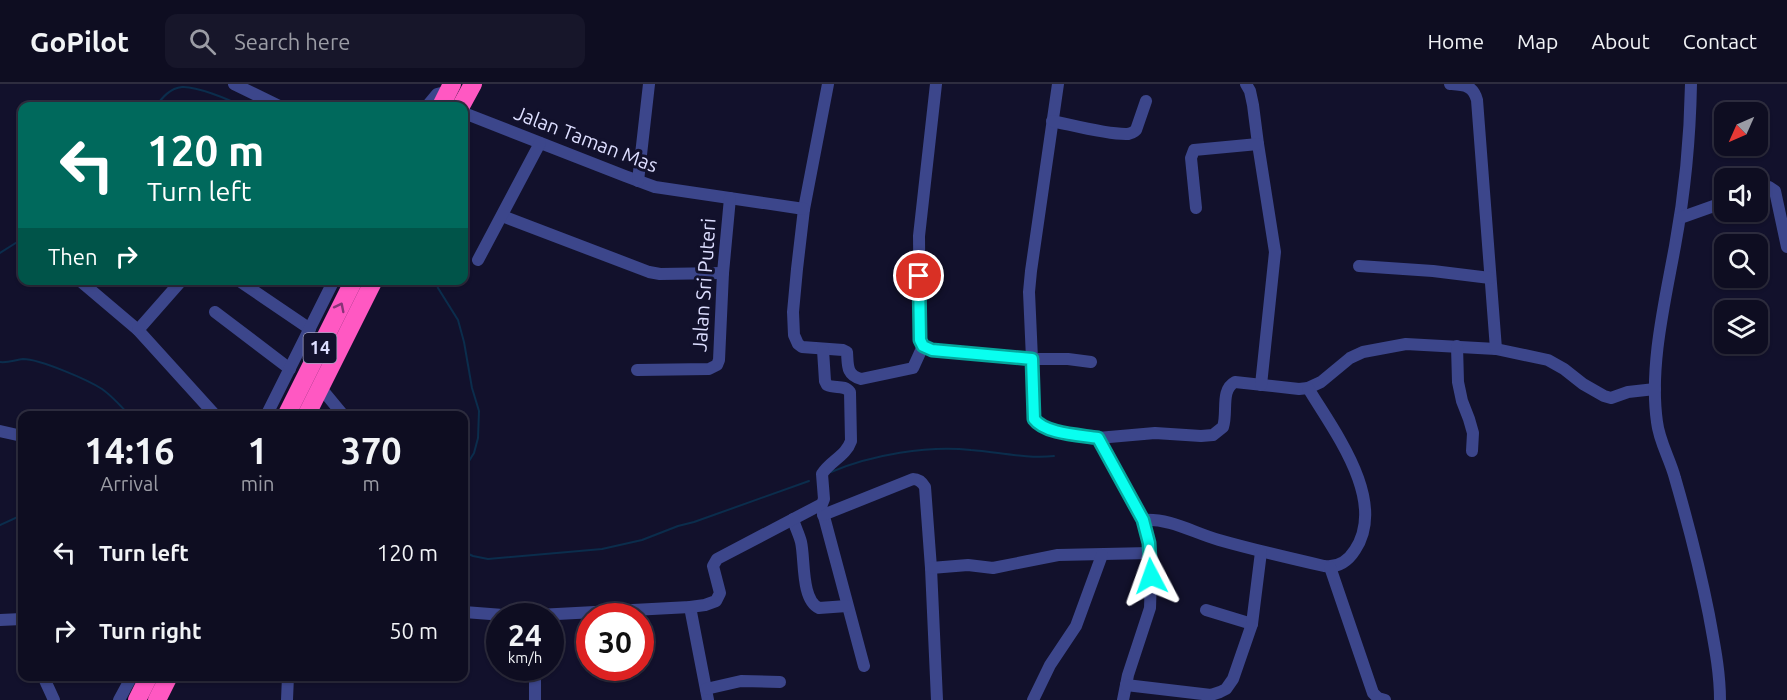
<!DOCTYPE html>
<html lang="en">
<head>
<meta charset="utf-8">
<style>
	body { margin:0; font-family:Ubuntu,sans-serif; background:#17162a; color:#f1f3f6; height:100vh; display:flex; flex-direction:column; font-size:22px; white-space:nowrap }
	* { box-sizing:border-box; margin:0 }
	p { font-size:20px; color:#9b9ca5 }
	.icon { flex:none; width:33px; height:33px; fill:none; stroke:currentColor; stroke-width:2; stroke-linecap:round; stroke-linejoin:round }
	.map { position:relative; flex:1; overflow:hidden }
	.drawer { position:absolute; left:18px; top:327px; width:450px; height:270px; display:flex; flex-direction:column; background:#0e0d21; border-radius:12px; box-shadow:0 2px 4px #0004,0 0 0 2px #2e2d3f }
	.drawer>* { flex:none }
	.banner { position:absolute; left:18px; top:18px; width:450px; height:183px; border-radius:12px; box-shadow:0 2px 4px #0004,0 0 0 2px #2e2d3f; background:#00695c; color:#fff; overflow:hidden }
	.needle { width:39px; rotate:225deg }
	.tools { position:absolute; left:1714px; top:18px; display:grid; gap:12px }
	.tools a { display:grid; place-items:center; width:54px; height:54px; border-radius:12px; background:#0e0d21; box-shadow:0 2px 4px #0004,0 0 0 2px #2e2d3f; font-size:30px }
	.speed { position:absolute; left:486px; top:519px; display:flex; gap:12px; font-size:30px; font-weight:700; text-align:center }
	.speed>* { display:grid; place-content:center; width:78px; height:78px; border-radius:50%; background:#0e0d21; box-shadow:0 2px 4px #0004,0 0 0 2px #2e2d3f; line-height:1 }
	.speed small { font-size:15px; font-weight:400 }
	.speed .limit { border:9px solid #d22; background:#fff; color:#111 }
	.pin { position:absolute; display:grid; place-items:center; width:51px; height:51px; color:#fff; margin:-26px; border:3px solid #fff; border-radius:50%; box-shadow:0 2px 6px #0007 }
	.me { position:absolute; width:66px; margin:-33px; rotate:356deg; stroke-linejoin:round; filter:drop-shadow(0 0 4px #0008) }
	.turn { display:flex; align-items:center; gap:21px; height:126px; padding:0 30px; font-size:27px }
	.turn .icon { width:78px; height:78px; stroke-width:2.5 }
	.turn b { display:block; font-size:42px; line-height:51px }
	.then { display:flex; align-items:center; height:57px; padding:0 30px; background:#0003; gap:12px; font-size:22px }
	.eta { display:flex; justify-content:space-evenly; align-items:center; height:102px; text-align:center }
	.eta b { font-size:36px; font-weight:700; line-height:42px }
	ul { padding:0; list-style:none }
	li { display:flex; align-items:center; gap:18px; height:78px; padding:0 30px }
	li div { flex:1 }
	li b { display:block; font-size:22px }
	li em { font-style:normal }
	header { display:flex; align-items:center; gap:36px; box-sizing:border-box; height:84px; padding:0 30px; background:#0e0d21; border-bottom:2px solid #2e2d3f }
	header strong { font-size:28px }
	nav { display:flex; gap:33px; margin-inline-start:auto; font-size:21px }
	.search { width:420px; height:54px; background:#17162a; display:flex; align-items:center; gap:15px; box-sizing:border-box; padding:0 21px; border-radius:12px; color:#9b9ca5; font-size:22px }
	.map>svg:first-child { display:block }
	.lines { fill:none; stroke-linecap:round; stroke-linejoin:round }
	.stream { stroke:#0b2d4c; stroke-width:2 }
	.minor { stroke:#3c468b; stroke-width:12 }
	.highway { stroke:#ff58c2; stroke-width:18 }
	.oneway { stroke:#883477 }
	.route-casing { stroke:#06a69c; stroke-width:15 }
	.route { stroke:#09fff0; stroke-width:10 }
	.labels { text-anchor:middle; stroke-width:6; stroke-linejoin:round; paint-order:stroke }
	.shield { fill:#12112c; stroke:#a0a0c0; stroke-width:1.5 }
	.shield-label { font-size:18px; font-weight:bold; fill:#dddeff }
	.street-label { font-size:20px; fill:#dddeff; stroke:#12112c }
</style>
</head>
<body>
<header>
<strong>GoPilot</strong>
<div class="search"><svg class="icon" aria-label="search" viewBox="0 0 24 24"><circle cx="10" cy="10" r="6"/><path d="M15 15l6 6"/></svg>Search here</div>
<nav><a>Home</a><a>Map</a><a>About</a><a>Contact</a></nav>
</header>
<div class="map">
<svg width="1787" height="616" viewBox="0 0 1787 616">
	<rect width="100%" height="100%" fill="#12112c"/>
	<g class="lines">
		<g class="stream">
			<path d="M156,22C162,14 170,4 182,3C196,2 228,15 241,22"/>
			<polyline points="0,169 22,155"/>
			<polyline points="435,196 438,204 458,236 464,258 472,304 479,327 478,354 474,369 464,385"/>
			<path d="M0,278C8,279 15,276 23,275C40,275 88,296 102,305C112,312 121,322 130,332"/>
			<path d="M831,388C871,371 928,361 971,366C998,368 1027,375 1054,372"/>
			<polyline points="0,441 22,431"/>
			<polyline points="464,468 473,472 488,475 602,465 642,456 678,442 694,438 809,397"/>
		</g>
		<g class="minor">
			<polyline points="234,0 279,22"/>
			<path d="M828,0L804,125L797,185L793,228L794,251L798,260L802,263L843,266L847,268C848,281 846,291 861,295L913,284L923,262"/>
			<path d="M936,0L919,152L920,256L923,262L932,266L1032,275L1034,335L1038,340L1049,346L1098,354L1155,349L1201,352L1213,351L1223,343C1228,328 1220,306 1235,298L1299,305L1308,304L1321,298L1350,274L1363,268L1406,260L1496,265L1548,276L1564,285L1583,300L1604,312L1611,314L1628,308L1655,305"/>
			<polyline points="1058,0 1031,187 1029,208 1032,275 1068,275 1091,278"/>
			<polyline points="1246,0 1250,7 1253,21 1258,60 1275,168 1261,301"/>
			<path d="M1450,0C1464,1 1473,1 1477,16L1496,265"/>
			<path d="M1691,0C1690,55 1685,108 1675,162C1665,217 1649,283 1657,338C1659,357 1670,375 1675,394C1688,439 1700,485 1709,531C1714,559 1720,587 1720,616"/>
			<polyline points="427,22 437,10 449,7"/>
			<polyline points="464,29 625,92 655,103 804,125"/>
			<path d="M1052,37C1072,41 1108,51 1128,50C1133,49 1132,49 1136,46L1146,17"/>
			<polyline points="638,97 649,0"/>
			<polyline points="1758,106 1769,103 1775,107 1787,163"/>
			<polyline points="1196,124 1191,74 1194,66 1258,60"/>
			<polyline points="502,132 649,188 660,190 723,189"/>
			<polyline points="1680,134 1725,118"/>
			<polyline points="478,176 540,59"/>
			<polyline points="1359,182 1433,187 1490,194"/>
			<polyline points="79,196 138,246 216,332"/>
			<polyline points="238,196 310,245"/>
			<polyline points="215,228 290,285"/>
			<polyline points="138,246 182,196"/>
			<polyline points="1457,262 1458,298 1462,317 1469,335 1473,349 1472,367"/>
			<polyline points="637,286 709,285 717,281 719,276 723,189 730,114"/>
			<polyline points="320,303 344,332"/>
			<polyline points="266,332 334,196"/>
			<polyline points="0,347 22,352"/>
			<polyline points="1098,354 1143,436 1149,459 1151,492 1150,524 1128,591 1123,616"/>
			<polyline points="822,425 864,582"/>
			<path d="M823,431L913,395C919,395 922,398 925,403L931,484L937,616"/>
			<path d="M793,435C795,443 799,450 801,458C805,475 801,516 819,524L847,522"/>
			<path d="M1143,436C1170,434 1194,449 1219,456C1254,466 1289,474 1324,482C1338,484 1348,477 1355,466C1388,416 1333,346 1308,304"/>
			<polyline points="1330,483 1373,609 1378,614 1385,616"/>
			<polyline points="931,484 968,481 993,484 1058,471 1150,469"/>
			<polyline points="690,523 708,616"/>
			<polyline points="1206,526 1252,540"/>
			<polyline points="464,528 516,532"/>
			<path d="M519,532L690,523L705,521L716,517L720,509L713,482L717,475L822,420L824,415L822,390C830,377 846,372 851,357L850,308C844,300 835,305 827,301L825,297L823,266"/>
			<polyline points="0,536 22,535"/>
			<polyline points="533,584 535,591 535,616"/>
			<polyline points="43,592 54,616"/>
			<polyline points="1126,601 1211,611 1220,608 1226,605 1233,595 1252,540 1261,468"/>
			<polyline points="706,605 741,597 780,598"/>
			<polyline points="119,616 132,592"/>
			<polyline points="287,616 288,592"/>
			<polyline points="1033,616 1050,581 1076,542 1102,471"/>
		</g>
		<g class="highway">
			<polyline points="441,22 452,0"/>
			<polyline points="461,22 473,0"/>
			<polyline points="286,332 354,196"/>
			<polyline points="306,332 374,196"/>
			<polyline points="137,616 149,592"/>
			<polyline points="157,616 169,592"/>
		</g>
	</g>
	<defs><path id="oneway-chevron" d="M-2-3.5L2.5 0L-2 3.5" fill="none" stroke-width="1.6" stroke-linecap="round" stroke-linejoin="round" transform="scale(1.5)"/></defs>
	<use class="oneway" href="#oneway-chevron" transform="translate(340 223) rotate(-63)"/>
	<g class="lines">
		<g class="route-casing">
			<path id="route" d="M919,192L920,256L923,262L932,266L1032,275L1034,335C1045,350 1080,351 1098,354L1143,436L1149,459L1151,492"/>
		</g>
		<use href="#route" class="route"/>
	</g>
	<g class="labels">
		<rect class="shield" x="303.5" y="249" width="33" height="30" rx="4.5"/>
		<g class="shield-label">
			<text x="320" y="270">14</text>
		</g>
		<g class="street-label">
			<text transform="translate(586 55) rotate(21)" y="7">Jalan Taman Mas</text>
			<text transform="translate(704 201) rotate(-86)" y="7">Jalan Sri Puteri</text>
		</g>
	</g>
</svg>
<div class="tools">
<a><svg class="needle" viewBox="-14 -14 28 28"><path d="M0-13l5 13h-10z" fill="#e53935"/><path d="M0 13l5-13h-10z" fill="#9b9ca5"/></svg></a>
<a><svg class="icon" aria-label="sound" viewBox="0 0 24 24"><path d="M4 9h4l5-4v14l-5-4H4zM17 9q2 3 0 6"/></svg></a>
<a><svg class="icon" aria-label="search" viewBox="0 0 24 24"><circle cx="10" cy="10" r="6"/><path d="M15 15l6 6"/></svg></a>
<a><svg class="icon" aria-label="layers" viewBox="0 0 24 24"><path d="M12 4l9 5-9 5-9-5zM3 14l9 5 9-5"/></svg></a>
</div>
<div class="speed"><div>24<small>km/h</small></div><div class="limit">30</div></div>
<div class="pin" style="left:919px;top:192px;background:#d93025"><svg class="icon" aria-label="arrive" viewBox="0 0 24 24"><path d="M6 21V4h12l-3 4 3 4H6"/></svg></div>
<svg class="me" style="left:1151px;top:492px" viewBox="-20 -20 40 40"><path d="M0-17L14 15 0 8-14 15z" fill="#09fff0" stroke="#fff" stroke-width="4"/></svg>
<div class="banner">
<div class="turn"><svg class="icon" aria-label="left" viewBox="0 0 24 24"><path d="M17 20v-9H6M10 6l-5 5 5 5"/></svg><div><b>120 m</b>Turn left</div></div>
<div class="then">Then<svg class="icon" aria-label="right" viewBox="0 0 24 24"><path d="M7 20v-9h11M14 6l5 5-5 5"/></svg></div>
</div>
<section class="drawer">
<div class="eta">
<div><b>14:16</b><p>Arrival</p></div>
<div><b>1</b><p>min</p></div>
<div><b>370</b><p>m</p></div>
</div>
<ul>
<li><svg class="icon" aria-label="left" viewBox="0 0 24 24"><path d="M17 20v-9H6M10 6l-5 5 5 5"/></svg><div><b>Turn left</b></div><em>120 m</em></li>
<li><svg class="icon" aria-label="right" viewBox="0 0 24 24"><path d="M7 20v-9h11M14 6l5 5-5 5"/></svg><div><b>Turn right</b></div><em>50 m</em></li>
</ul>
</section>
</div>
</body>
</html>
